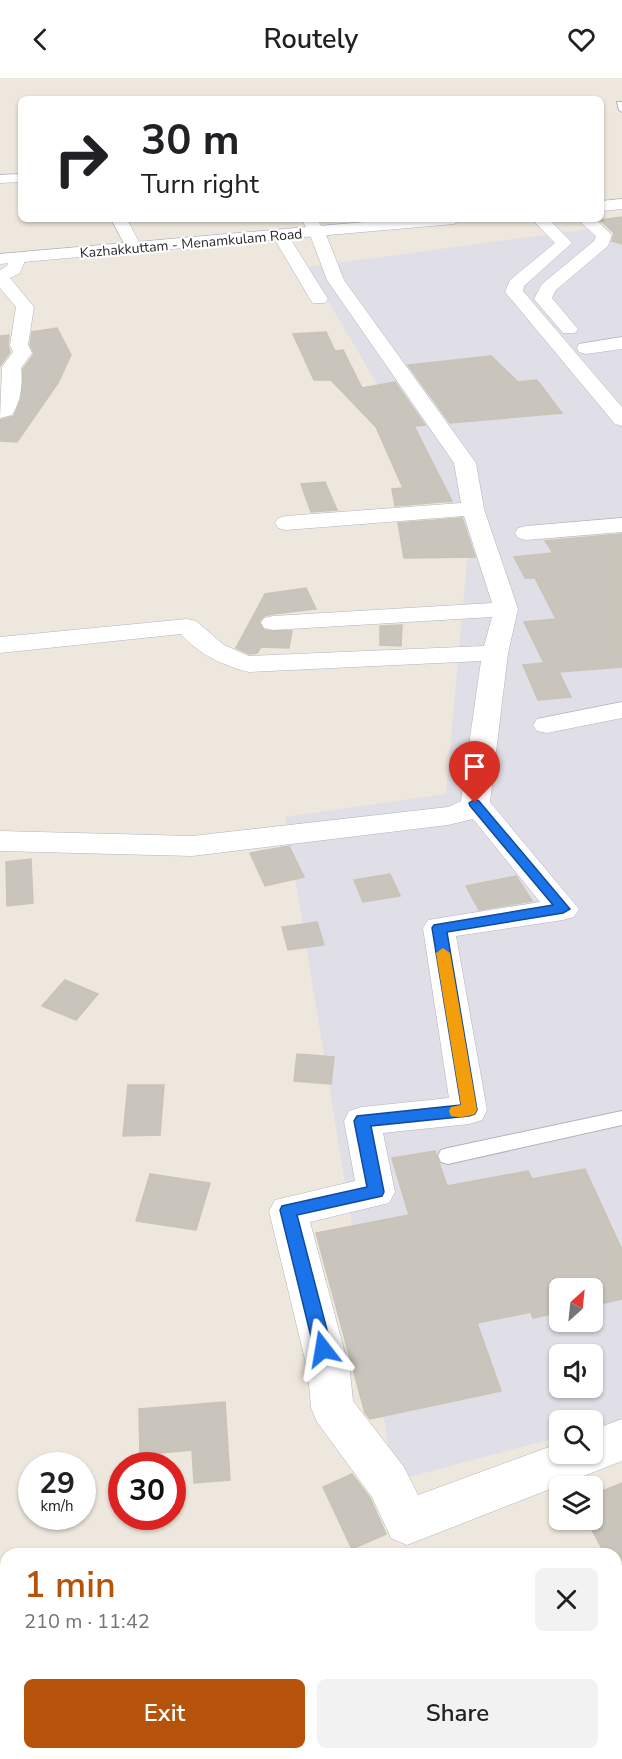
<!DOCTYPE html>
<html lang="en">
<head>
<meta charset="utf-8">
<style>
	body { margin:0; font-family:"Nunito Sans",sans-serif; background:#f2f2f2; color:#202124; height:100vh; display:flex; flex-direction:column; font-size:22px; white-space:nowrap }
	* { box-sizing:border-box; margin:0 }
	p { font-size:20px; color:#757577 }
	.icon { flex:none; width:33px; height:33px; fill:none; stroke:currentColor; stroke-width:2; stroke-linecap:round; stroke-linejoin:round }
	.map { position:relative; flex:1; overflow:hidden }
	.panel { position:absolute; left:0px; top:1470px; width:622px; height:212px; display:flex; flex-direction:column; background:#fff; border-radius:18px 18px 0 0; box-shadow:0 2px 4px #0004 }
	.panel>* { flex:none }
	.top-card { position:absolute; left:18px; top:18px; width:586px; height:126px; border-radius:9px; box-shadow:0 2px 4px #0004; background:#fff; color:#202124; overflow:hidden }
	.needle { width:39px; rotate:27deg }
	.controls { position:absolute; left:549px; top:1200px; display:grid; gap:12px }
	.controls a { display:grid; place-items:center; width:54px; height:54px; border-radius:9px; background:#fff; box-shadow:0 2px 4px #0004; font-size:30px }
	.speed { position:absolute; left:18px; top:1374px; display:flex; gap:12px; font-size:30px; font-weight:700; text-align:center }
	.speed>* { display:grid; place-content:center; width:78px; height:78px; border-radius:50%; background:#fff; box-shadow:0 2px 4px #0004; line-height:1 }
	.speed small { font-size:15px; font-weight:400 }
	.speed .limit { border:9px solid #d22; background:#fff; color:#111 }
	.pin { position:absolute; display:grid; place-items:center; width:51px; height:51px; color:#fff; margin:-62px -26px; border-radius:50% 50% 50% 0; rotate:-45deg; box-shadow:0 0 6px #0007 }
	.pin .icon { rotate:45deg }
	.me { position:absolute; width:66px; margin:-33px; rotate:346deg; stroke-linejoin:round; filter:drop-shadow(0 0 4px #0008) }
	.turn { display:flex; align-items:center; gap:21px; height:126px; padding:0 24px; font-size:27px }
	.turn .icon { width:78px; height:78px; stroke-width:2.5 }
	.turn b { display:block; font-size:42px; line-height:51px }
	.round { display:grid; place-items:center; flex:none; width:63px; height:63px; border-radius:9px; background:#f2f2f2 }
	.headline { display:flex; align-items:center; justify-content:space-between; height:102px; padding:0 24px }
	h1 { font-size:36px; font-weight:600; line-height:45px; color:#b45309 }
	.primary-button { display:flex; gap:12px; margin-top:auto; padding:12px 24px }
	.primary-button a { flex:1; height:69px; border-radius:9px; background:#b45309; color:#fff; font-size:24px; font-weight:600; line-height:69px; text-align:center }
	.primary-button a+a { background:#f2f2f2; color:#202124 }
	header { display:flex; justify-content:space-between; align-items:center; height:78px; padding:0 24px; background:#fff; font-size:27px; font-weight:600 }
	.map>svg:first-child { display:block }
	.industrial { fill:#e0dee6; fill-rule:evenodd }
	.green { fill:#b0e796 }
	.building { fill:#c9c4bc; stroke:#cac3b6; stroke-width:1.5 }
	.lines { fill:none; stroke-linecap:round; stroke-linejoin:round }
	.lane-casing { stroke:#b1b3c0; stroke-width:2 }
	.street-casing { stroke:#b1b3c0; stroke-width:1 }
	.secondary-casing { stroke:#b1b3c0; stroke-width:1 }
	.lane { fill:#fff; fill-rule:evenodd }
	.street { fill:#fff; fill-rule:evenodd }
	.secondary { fill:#fff; fill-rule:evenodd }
	.route { fill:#1a73e8; stroke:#114b97; stroke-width:1.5 }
	.slow { fill:#f59e0b }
	.labels { text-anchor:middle; stroke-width:4.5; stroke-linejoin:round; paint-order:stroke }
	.far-street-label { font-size:14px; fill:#2b2b2b; stroke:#fff }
</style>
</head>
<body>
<header><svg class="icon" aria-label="back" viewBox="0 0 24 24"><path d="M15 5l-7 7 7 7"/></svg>Routely<svg class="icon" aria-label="heart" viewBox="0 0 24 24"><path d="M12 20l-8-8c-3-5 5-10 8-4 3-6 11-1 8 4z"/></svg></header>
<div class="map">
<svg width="622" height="1681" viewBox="0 0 622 1681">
	<rect width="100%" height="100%" fill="#eee7dd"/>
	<path class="industrial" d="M603,149L622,165V1343L593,1350L592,1342H560L559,1359L394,1403L285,739L446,716L469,461L308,189ZM560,1210H592V1244H560ZM560,1276H592V1310H560Z"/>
	<polygon class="green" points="33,1676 218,1676 219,1681 22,1681"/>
	<g class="building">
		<polygon points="622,139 622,166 612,163 614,155 600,142"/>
		<polygon points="57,250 71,277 58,305 17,364 0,363 0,342 14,338 21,321 23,291 34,276 30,267 32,254"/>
		<polygon points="326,254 335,273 343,272 362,310 395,304 425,347 414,348 452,423 395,428 392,411 403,410 376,349 331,302 314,302 293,256"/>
		<polygon points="9,257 8,267 10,274 0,288 0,258"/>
		<polygon points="491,278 518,304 537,302 562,335 450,345 408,287"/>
		<polygon points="325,404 337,432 311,434 301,406"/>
		<polygon points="462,440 475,479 404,480 398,445"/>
		<polygon points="622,456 622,589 559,594 571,619 538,622 523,587 544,585 524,544 556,541 535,500 525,500 514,479 553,475 545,463"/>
		<polygon points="306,510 316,531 273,536 264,538 259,544 264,552 292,553 289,570 261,569 257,575 249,576 236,570 265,516"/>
		<polygon points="402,547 401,568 380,567 380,548"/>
		<polygon points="289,768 304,799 265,808 250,775"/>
		<polygon points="31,781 33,825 7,828 6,784"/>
		<polygon points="390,796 400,818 363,824 354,802"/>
		<polygon points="516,798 532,823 479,832 466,808"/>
		<polygon points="317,844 324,867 288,872 282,849"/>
		<polygon points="65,902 98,916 76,942 42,928"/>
		<polygon points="297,976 334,979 331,1006 294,1003"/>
		<polygon points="128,1007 164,1007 160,1057 123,1058"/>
		<polygon points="435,1073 447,1108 528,1093 532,1101 585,1091 622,1172 622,1221 592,1228 592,1210 560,1210 560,1234 533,1240 531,1234 477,1245 501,1313 370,1341 365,1335 316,1155 409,1137 392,1080"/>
		<polygon points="150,1096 210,1105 196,1152 136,1143"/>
		<polygon points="225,1324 230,1402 194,1405 192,1372 140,1377 139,1331"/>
		<polygon points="352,1396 370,1420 386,1456 352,1471 323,1409"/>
		<polygon points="622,1405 622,1508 616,1498 616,1476 605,1476 592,1452 592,1417"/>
	</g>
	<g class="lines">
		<g class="lane-casing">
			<g id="lane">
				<polygon points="617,24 622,24 622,34 619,32"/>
				<polygon points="622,1033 622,1047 448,1086 441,1084 438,1078 441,1072 448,1070"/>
			</g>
		</g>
		<g class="street-casing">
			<g id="street">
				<polygon points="21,96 21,104 0,105 0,97"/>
				<polygon points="111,141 127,141 142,170 140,173 128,173"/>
				<path d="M301,141H317L325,154L344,202L476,385L484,431L518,531L508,575L490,724L579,831L574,839L563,842L456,858L487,1032L482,1042L469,1046L383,1055L395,1114L389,1125L310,1144L350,1294L353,1323L404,1389L418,1417L560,1365V1376H592V1352L622,1341V1383L407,1467L391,1460L372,1419L317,1344L311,1330L308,1294L269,1133L275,1122L355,1103L344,1043L349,1033L362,1029L449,1020L423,850L428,842L540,824L473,741L448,747L192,778L0,773V753L192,758L448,729L461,723L481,583L249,594C222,587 200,577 181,556L0,575V559L187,541L196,543L224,567L249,578L484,568L492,539L273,552L264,550L261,545L264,540L273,538L492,525L464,438L286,452L278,450L275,445L278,440L286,438L461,425L454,385L327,202L309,154Z"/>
				<polygon points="532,141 549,141 572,165 524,208 523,213 622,329 622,348 615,346 505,214 510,202 555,165"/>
				<polygon points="577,141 595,141 612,157 608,168 556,212 552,220 578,251 575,255 563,255 534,221 542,206 594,163 596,158"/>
				<polygon points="280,152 288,157 328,221 325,225 313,225 310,221 272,157"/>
				<path d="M18,175L26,180L20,195L10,200L34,229L28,267L32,275L21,290C23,305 21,324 12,337L0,340L2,289L13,274L10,267L16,229L0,210V192L7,188L12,176Z"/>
				<polygon points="622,259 622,271 586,276 579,274 577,270 579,266"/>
				<polygon points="622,440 622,454 526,462 518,460 515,455 518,450 526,448"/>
				<polygon points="622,624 622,640 547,655 537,653 533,647 537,641"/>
			</g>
		</g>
		<g class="secondary-casing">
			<g id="secondary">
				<polygon points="622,121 622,131 602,133 602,123"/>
				<polygon points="398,141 462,141 454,146 0,186 0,176"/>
			</g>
		</g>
		<use href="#lane" class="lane"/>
		<use href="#street" class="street"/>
		<use href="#secondary" class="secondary"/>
	</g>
	<polygon class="route" points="475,721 479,723 570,831 563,835 447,854 477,1032 475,1036 469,1038 371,1048 384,1114 382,1118 297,1137 332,1271 330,1277 323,1279 317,1277 314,1271 280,1132 282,1128 367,1109 354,1043 357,1038 461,1027 432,850 434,847 553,827 470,728 469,725"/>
	<path class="slow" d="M443,870L450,875L477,1032L475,1036C467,1039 459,1040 451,1038L449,1033L451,1029L461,1027L436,875Z"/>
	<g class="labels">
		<g class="far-street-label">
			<text transform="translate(191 165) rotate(-5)" y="5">Kazhakkuttam - Menamkulam Road</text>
		</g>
	</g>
</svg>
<div class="controls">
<a><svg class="needle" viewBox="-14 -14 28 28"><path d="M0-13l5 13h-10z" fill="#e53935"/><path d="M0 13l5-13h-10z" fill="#757577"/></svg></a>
<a><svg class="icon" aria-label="sound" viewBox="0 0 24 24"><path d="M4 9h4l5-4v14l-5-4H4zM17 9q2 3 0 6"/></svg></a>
<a><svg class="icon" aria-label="search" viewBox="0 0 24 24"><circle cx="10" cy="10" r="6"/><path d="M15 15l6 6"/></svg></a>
<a><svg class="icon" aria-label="layers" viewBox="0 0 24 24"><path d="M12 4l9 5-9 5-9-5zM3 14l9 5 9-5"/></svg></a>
</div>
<div class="speed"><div>29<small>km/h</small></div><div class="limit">30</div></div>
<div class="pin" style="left:475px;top:725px;background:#d93025"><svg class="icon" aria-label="arrive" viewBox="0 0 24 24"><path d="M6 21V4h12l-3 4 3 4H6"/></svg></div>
<svg class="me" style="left:323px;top:1271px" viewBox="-20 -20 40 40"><path d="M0-17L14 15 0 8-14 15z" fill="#1a73e8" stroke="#fff" stroke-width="4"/></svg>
<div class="top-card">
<div class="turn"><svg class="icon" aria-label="right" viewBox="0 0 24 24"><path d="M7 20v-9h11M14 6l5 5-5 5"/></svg><div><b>30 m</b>Turn right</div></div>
</div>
<section class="panel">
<div class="headline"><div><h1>1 min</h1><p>210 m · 11:42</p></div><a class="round"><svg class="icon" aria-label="close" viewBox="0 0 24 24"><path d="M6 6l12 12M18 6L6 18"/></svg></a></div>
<div class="primary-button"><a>Exit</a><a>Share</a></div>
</section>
</div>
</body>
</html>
